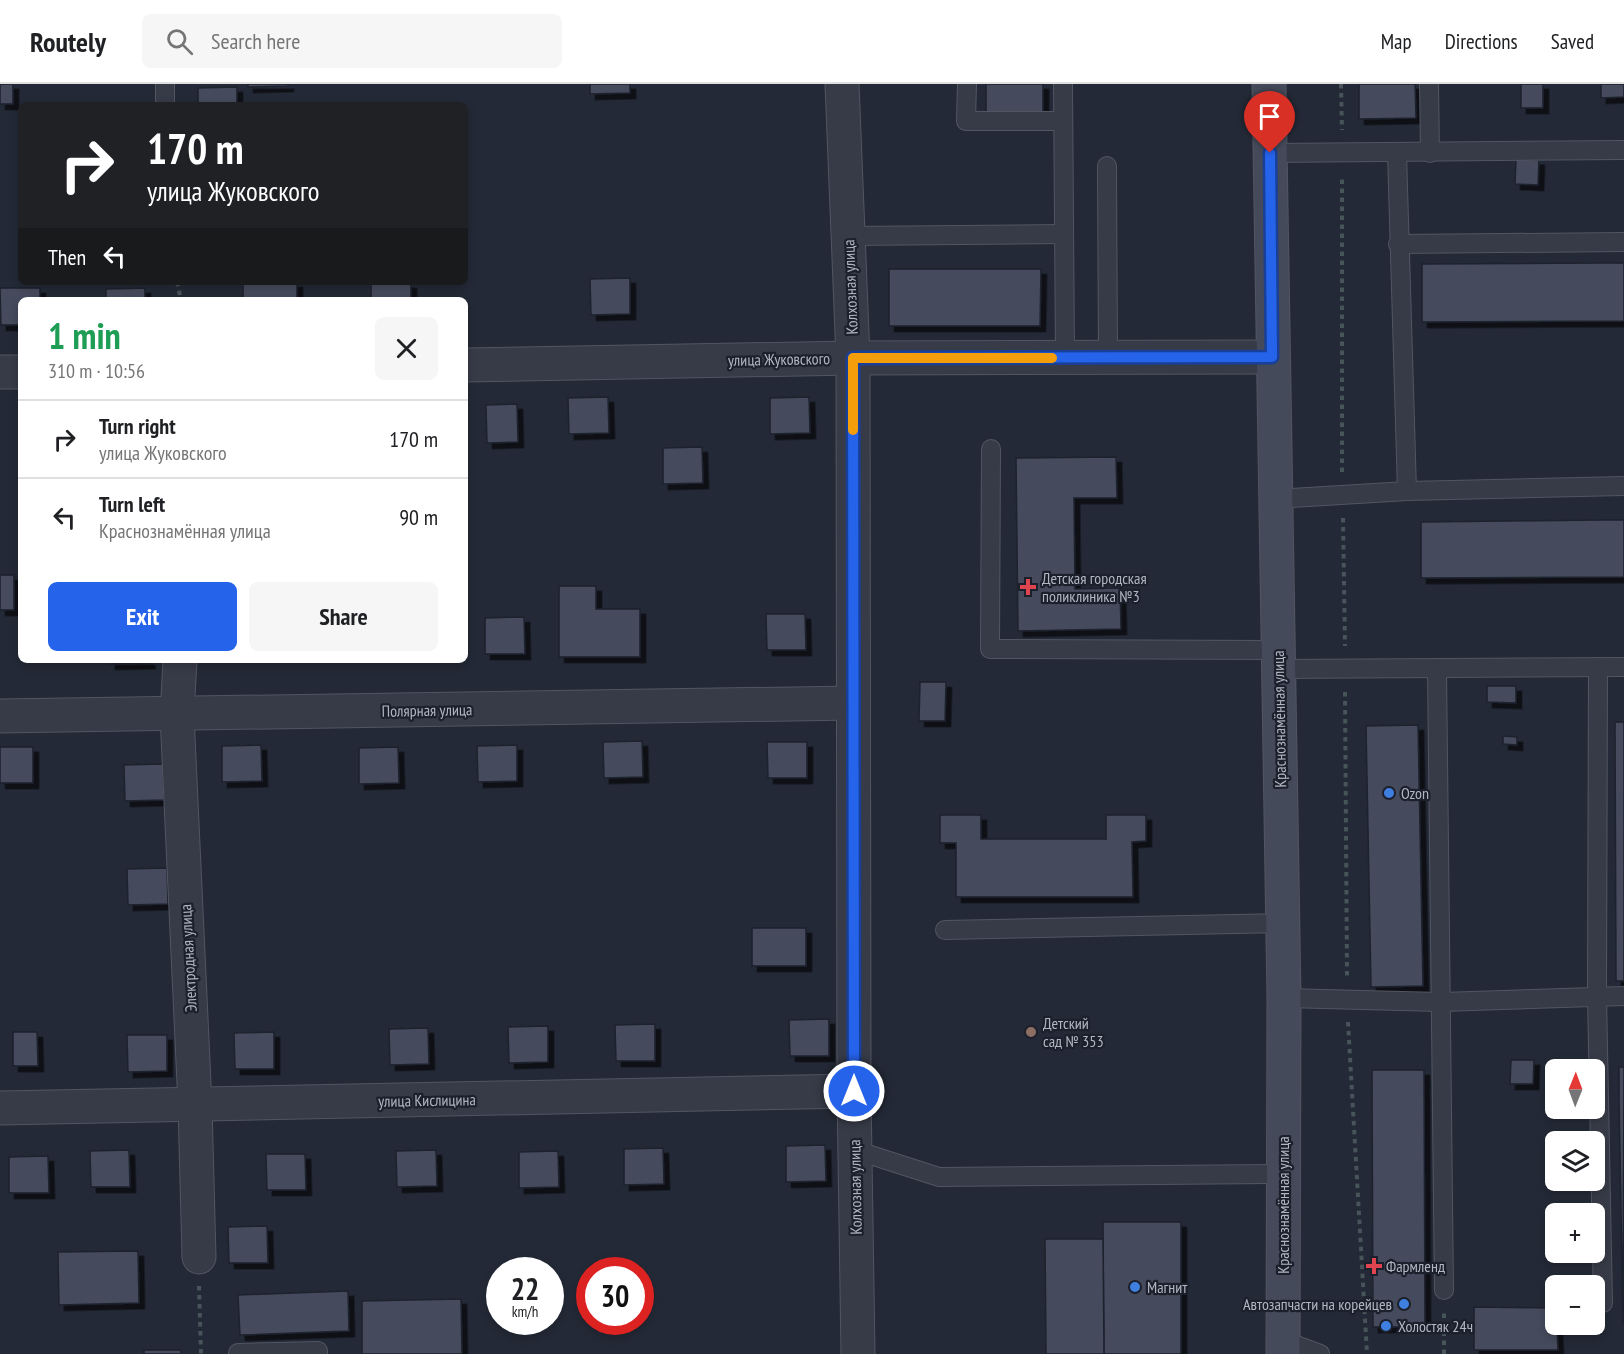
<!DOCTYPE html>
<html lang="en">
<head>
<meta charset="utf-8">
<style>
	body { margin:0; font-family:"PT Sans Narrow",sans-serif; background:#f6f6f6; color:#202124; height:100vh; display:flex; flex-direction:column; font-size:22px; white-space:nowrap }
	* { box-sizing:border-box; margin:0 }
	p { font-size:20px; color:#757577 }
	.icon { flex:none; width:33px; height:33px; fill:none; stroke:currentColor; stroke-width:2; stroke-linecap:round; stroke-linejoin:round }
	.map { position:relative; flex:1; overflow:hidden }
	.panel { position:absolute; left:18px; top:213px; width:450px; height:366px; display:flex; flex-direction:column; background:#fff; border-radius:9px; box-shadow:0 3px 9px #0003 }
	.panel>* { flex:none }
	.banner { position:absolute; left:18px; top:18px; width:450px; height:183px; border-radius:9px; box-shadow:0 3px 9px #0003; background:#202124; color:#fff; overflow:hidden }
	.needle { width:39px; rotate:1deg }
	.buttons { position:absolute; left:1545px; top:975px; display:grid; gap:12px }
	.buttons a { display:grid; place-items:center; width:60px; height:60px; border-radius:9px; background:#fff; box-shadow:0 3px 9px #0003; font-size:30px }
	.speed { position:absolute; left:486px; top:1173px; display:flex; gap:12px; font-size:30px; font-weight:700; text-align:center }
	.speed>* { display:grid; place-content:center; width:78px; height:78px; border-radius:50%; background:#fff; box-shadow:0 3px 9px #0003; line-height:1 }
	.speed small { font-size:15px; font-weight:400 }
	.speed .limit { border:9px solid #d22; background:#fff; color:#111 }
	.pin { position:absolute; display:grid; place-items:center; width:51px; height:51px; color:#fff; margin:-62px -26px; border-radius:50% 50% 50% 0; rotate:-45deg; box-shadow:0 0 6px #0007 }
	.pin .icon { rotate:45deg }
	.me { position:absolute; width:66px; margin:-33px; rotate:0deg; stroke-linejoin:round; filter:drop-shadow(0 0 4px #0008) }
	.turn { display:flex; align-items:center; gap:21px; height:126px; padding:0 30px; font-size:27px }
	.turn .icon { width:78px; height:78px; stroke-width:2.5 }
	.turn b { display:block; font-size:42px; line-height:51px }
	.then { display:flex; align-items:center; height:57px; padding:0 30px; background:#0003; gap:12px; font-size:22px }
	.round { display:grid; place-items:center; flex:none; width:63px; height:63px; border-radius:9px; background:#f6f6f6 }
	.headline { display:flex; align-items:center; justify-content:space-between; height:102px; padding:0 30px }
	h1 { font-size:36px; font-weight:700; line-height:45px; color:#1e9e55 }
	.cta { display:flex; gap:12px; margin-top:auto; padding:12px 30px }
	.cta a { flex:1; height:69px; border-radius:9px; background:#2563eb; color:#fff; font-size:24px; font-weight:700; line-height:69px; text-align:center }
	.cta a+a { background:#f6f6f6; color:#202124 }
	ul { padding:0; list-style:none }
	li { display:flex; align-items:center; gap:18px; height:78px; padding:0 30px; border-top:2px solid #e0e0e0 }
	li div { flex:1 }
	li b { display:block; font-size:22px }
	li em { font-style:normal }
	header { display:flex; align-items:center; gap:36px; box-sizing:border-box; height:84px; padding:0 30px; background:#fff; border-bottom:2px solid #e0e0e0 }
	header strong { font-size:28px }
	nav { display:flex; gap:33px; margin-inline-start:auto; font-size:21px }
	.search { width:420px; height:54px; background:#f6f6f6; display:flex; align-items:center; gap:15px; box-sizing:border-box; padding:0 21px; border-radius:9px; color:#757577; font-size:22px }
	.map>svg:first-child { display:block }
	.building { fill:#454b5b; stroke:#1e222e; stroke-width:1.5; filter:url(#shadow) }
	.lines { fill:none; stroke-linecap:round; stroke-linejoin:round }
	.lane-casing { stroke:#525662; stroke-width:20 }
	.street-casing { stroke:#525662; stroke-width:35 }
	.secondary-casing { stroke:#525662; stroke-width:35 }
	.path { stroke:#475459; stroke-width:4; stroke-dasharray:4.5 4.5; stroke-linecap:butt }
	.lane { stroke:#373b47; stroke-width:18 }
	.street { stroke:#373b47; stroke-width:33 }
	.secondary { stroke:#454a5a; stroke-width:33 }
	.route-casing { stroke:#184099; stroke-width:15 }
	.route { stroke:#2563eb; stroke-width:10 }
	.slow { stroke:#f59e0b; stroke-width:10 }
	.health-dot { fill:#e0444e; stroke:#1c202c; stroke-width:2 }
	.shop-dot { fill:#3f7fe0; stroke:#1c202c; stroke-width:2 }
	.education-dot { fill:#8d6e63; stroke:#1c202c; stroke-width:2 }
	.labels { text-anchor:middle; stroke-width:4.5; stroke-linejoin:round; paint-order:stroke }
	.street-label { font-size:16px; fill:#b2b6c3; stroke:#1c202c }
	.poi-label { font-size:16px; fill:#b2b6c3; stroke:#1c202c; text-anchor:start }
</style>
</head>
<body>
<header>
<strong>Routely</strong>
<div class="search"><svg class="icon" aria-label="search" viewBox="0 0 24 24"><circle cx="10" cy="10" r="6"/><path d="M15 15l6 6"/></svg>Search here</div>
<nav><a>Map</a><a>Directions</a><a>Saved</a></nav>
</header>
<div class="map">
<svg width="1624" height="1270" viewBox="0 0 1624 1270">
	<defs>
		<filter id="shadow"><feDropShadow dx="5.5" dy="5.5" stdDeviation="0" flood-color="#0009"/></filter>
	</defs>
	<rect width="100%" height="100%" fill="#232936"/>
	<g class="building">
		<rect x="0" y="0" width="13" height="20"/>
		<polygon points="248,0 288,0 288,2 248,3"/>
		<polygon points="590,0 630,0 630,9 590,10"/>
		<rect x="986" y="0" width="57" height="33"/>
		<polygon points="1359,0 1415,0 1416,34 1359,35"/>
		<rect x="1521" y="0" width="22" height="24"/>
		<polygon points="1601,0 1624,0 1624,13 1601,14"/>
		<polygon points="237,3 237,21 198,21 198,4"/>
		<polygon points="1516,75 1539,76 1538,101 1515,100"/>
		<polygon points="1602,179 1624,179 1624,237 1422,238 1422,180"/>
		<polygon points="889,185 1041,185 1040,242 889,242"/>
		<polygon points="630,194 630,230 591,231 590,195"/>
		<rect x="243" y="198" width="54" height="18"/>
		<polygon points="411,199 411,216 371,216 371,200"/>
		<polygon points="0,204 40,204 40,216 21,216 21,241 1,241"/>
		<polygon points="145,204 145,216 106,216 106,205"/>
		<polygon points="608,313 609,349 569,350 568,314"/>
		<polygon points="809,313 810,349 770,350 770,314"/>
		<polygon points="517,320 518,358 487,359 486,321"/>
		<polygon points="702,363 703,399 663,400 663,364"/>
		<polygon points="1116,373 1117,414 1074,414 1075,505 1120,504 1121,545 1018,547 1016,374"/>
		<polygon points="1601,436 1624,436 1624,493 1421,494 1421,438"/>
		<rect x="0" y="491" width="14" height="35"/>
		<polygon points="559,502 596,502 596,525 640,525 640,573 559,573"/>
		<polygon points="766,530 805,530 806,566 767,566"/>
		<polygon points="524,533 525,570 485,570 485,534"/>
		<polygon points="110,576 149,576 150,579 110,580"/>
		<polygon points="920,598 946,598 945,637 919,637"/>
		<polygon points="1487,602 1516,602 1516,619 1487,618"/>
		<polygon points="1615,638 1624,638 1624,897 1616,897"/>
		<polygon points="1418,641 1423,902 1371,903 1366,642"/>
		<polygon points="1503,652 1517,653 1517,661 1503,660"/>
		<polygon points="642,657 643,693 604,694 603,658"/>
		<polygon points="767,658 807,658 807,694 768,694"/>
		<polygon points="261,661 262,697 222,698 222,662"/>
		<polygon points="517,661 517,697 478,698 477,662"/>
		<rect x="0" y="663" width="33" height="36"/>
		<polygon points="398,663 399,699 359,700 359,664"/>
		<polygon points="163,680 164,716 125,717 124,681"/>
		<polygon points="940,731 981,731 981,755 1106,755 1106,731 1146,731 1146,757 1132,758 1133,813 956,813 956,759 940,759"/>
		<polygon points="167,784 168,820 128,821 127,785"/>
		<rect x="752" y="844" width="54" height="38"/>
		<polygon points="829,935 829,972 790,972 789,936"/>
		<polygon points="655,940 655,977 616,977 615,941"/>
		<polygon points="548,942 548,978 509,979 508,943"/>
		<polygon points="428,944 429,980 390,981 389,945"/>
		<polygon points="13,948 37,948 38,982 13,982"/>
		<polygon points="274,948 274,985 235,985 234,949"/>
		<polygon points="127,951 167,951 167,987 128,988"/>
		<polygon points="1511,976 1534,976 1533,1000 1510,1000"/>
		<polygon points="1619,983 1624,983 1623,1240 1619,1014"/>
		<polygon points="1372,986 1424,986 1425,1243 1373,1243"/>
		<polygon points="825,1061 826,1097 786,1098 786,1062"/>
		<polygon points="663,1064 664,1100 624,1101 624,1065"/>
		<polygon points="129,1066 130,1103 91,1103 90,1067"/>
		<polygon points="436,1066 437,1102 397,1103 396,1067"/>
		<polygon points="558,1067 559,1103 519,1104 519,1068"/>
		<polygon points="266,1070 305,1070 306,1106 267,1106"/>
		<polygon points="48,1072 49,1109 9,1109 9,1073"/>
		<polygon points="1103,1138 1181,1138 1181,1270 1104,1270"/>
		<polygon points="267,1142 268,1179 229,1179 228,1143"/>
		<polygon points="1045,1155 1103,1155 1104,1270 1046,1270"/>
		<polygon points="138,1167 139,1219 59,1221 58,1168"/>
		<polygon points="348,1207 349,1247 240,1251 238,1211"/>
		<polygon points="461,1215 462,1270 362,1270 362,1217"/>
		<polygon points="1474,1223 1556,1224 1558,1266 1474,1266"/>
		<rect x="144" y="1266" width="37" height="4"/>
	</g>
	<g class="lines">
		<g class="lane-casing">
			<g id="lane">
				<polyline points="967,0 966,37 1063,37"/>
				<polyline points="1063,0 1065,274"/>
				<polyline points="1429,0 1430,69"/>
				<polyline points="165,21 165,0"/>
				<polyline points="1270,69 1624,66"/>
				<polyline points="1397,69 1407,407"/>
				<polyline points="1107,82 1108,274"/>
				<polyline points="848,152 1064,150"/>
				<polyline points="1398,160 1624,158"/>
				<polyline points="991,365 990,565 1278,566"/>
				<polyline points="1275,415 1407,407 1624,402"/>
				<polyline points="1598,583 1597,912 1603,1219"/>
				<polyline points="1278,585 1624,583"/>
				<polyline points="1437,585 1444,1206"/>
				<polyline points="945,846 1283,839"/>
				<polyline points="1284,914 1441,918 1624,912"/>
				<polyline points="855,1066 939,1093 1282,1090"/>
				<polyline points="1282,1256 1320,1270"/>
				<polyline points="238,1269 318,1267 318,1270"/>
			</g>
		</g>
		<g class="street-casing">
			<g id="street">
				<polyline points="842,0 853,274 854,1007 858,1270"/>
				<polyline points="465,281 853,274 1272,273"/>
				<polyline points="0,288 21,288"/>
				<polyline points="180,576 177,631 195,1021 199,1173"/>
				<polyline points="0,632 853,619"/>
				<polyline points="0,1024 854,1007"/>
			</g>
		</g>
		<g class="secondary-casing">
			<polyline id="secondary" points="1269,0 1284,914 1283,1270"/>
		</g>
		<g class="path">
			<polyline points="1341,0 1342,46"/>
			<polyline points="177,198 181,216"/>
			<polyline points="1342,388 1342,92"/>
			<polyline points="1343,434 1345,562"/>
			<polyline points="1345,608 1347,892"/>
			<polyline points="1348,938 1367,1270"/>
			<polyline points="199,1202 201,1270"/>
			<polyline points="1444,1270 1444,1228"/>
		</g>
		<use href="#lane" class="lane"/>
		<use href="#street" class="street"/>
		<use href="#secondary" class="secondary"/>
	</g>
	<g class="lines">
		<g class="route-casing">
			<polyline id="route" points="854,1007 853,274 1272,273 1270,69"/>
		</g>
		<use href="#route" class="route"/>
		<polyline class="slow" points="853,346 853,274 1052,274"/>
	</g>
	<g class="health-dot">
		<path d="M1025 494h6v6h6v6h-6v6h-6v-6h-6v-6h6z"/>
		<path d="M1371 1173h6v6h6v6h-6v6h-6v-6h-6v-6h6z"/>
	</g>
	<g class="shop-dot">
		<circle cx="1389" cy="709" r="6"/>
		<circle cx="1135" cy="1203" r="6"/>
		<circle cx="1404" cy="1220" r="6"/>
		<circle cx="1386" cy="1242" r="6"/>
	</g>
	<circle class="education-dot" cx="1031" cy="948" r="6"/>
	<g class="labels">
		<g class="street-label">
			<text transform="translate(850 203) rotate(-92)" y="6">Колхозная улица</text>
			<text transform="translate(779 275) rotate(-1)" y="6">улица Жуковского</text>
			<text transform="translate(427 626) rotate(-1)" y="6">Полярная улица</text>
			<text transform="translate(1279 635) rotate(-91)" y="6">Краснознамённая улица</text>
			<text transform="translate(188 874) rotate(-93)" y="6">Электродная улица</text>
			<text transform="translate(427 1016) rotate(-1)" y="6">улица Кислицина</text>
			<text transform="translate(855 1103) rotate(-91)" y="6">Колхозная улица</text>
			<text transform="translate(1283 1121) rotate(-90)" y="6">Краснознамённая улица</text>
		</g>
		<g class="poi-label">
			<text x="1042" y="500">Детская городская<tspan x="1042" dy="18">поликлиника №3</tspan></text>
			<text x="1401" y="715">Ozon</text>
			<text x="1043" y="945">Детский<tspan x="1043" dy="18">сад № 353</tspan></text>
			<text x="1386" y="1188">Фармленд</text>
			<text x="1147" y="1209">Магнит</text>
			<text x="1392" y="1226" text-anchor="end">Автозапчасти на корейцев</text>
			<text x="1398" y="1248">Холостяк 24ч</text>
		</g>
	</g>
</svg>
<div class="buttons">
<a><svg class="needle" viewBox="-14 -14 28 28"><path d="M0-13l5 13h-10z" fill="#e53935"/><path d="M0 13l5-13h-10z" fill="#757577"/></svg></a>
<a><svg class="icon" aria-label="layers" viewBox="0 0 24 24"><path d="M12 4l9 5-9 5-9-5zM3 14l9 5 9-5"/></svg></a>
<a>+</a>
<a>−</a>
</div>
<div class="speed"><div>22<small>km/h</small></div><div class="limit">30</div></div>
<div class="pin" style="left:1270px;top:69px;background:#d93025"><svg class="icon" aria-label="arrive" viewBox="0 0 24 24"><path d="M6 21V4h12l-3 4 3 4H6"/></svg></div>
<svg class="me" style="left:854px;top:1007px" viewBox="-20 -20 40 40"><circle r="17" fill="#2563eb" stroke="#fff" stroke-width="3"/><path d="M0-11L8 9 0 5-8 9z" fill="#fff"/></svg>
<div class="banner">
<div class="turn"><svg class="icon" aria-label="right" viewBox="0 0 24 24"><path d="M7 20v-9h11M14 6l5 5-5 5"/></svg><div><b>170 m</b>улица Жуковского</div></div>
<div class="then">Then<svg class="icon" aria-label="left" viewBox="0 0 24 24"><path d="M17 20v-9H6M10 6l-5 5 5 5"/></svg></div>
</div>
<section class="panel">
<div class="headline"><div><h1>1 min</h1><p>310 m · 10:56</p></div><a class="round"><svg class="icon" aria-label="close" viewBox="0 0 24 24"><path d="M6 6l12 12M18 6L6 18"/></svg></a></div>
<ul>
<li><svg class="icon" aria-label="right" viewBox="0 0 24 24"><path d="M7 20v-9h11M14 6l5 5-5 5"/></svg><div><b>Turn right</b><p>улица Жуковского</p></div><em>170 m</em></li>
<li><svg class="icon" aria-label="left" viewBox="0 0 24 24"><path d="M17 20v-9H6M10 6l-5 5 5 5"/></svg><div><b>Turn left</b><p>Краснознамённая улица</p></div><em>90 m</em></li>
</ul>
<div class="cta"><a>Exit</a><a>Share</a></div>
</section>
</div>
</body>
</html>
